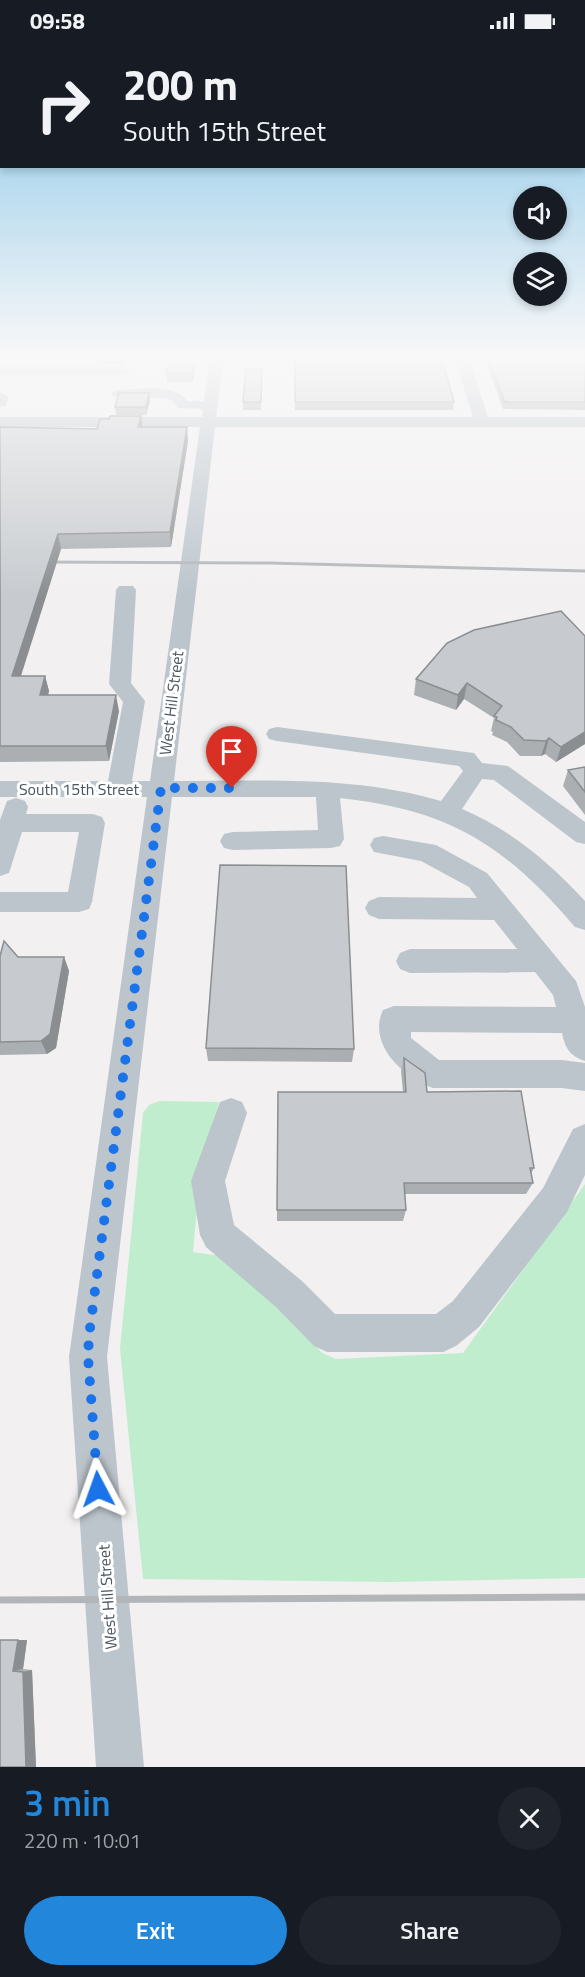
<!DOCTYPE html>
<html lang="en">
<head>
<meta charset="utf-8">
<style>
	body { margin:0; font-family:"Titillium Web",sans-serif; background:#20242c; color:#f1f3f6; height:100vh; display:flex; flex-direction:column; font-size:22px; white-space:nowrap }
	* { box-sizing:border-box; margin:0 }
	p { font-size:20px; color:#9ea1a6 }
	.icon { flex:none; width:33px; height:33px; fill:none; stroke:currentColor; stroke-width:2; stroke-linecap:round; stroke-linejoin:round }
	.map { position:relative; height:1725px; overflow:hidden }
	.side { display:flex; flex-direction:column; background:#171b24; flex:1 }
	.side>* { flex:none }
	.guide { position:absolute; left:0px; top:0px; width:585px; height:126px; box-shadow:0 3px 9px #0003; background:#171b24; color:#f1f3f6; overflow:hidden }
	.controls { position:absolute; left:513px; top:144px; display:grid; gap:12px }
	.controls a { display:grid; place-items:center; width:54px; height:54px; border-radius:50%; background:#171b24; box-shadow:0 3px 9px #0003; font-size:30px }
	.pin { position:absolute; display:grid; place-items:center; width:51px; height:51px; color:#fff; margin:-62px -26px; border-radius:50% 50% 50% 0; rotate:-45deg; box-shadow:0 0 6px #0007 }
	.pin .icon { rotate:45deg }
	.me { position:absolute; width:66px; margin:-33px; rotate:356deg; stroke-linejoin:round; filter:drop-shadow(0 0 4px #0008) }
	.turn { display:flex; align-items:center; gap:21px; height:126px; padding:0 24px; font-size:27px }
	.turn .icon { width:78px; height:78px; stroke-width:2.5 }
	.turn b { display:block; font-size:42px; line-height:51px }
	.round { display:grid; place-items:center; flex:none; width:63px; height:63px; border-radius:32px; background:#20242c }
	.summary { display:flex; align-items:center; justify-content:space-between; height:102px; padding:0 24px }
	h1 { font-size:36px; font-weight:600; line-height:45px; color:#2286da }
	.primary-button { display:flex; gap:12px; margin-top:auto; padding:12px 24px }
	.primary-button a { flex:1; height:69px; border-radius:36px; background:#2286da; color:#fff; font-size:24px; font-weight:600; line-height:69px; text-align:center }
	.primary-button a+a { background:#20242c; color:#f1f3f6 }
	.status { display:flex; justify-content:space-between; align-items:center; height:42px; padding:0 30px; background:#171b24; direction:ltr }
	.status svg { height:16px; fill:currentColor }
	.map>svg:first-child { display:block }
	.green { fill:#c0edcd }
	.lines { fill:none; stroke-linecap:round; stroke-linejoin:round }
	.minor { fill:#bcc5cc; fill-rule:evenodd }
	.rail-far1 { stroke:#b2b6b9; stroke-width:3 }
	.rail { stroke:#b2b6b9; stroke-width:7 }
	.wall { fill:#abafb2 }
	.shaded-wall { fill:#8b8e91 }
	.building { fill:#c7cbcf; stroke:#8b8e91; stroke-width:1.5 }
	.route { stroke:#1a73e8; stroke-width:10; stroke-dasharray:0 18 }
	.labels { text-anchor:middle; stroke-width:6; stroke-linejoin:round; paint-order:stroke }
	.street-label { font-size:16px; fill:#48555c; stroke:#fff }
</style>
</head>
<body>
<div class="status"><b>09:58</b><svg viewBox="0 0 49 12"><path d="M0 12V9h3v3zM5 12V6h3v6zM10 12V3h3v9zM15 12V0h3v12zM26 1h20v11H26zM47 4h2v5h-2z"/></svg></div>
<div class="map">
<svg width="585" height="1725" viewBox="0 0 585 1725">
	<rect width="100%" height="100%" fill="#f2f0f0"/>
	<polygon class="green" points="160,1059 219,1060 201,1123 193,1210 235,1216 322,1311 336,1317 463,1311 585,1142 585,1536 390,1540 143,1537 120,1307 143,1071 149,1063"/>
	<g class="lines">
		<g class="minor">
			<path d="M210,314H224L216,375H473L454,314H468L488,375H585V385H215L174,739C265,739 353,733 441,759L463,729L459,724L277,699L269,697L266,692L269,687L277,685L474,711L482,721L508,724L585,780V802L576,800L494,738L482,737L462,767C511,788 549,820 585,859V888L575,885C504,802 449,768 340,756L344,797L340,804L331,806L233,808L224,806L220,799L224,792L233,790L318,788L316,755H172L107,1315L144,1725H96L69,1315L147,755H0V739H108L123,660L109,642L116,548L119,544H133L136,548L131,641L145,659L132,739H150L200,385H0V375H202L203,367L178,366L173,359L166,356H117L110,352L117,348C137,348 174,340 187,359H204Z"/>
			<polygon points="0,325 124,325 131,329 124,333 0,333"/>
			<polygon points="0,350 9,355 5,364 0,365"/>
			<polygon points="16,756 25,759 28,765 26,772 93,772 102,775 105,781 92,860 89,867 79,870 0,870 0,850 68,850 79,790 22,790 9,831 0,834 0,778 7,759"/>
			<path d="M383,794L436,803L487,831L576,939L585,965V1019C570,1014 565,1006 562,991L411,990V996L439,1018H562L585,1021V1049L562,1046H433C403,1035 367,1002 383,968L394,964L556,965L553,953L535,930L410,931L400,927L396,919L400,911L410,907H517L494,878L379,877L369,873L365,866L369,859L379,855L477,856L469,845L421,819L374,810L370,803L374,796Z"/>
			<polygon points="231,1056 242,1060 247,1071 225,1139 234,1183 302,1239 335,1272 436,1272 453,1259 543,1146 573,1087 585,1082 585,1133 567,1170 479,1285 456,1304 443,1310 327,1310 314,1304 276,1265 206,1205 200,1193 191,1139 220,1060"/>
		</g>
		<polyline class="rail-far1" points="39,520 268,521 585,529"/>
		<polyline class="rail" points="0,1558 585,1555"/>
	</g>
	<g class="wall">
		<polygon points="105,314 124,314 122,323 103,323 103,319"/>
		<polygon points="170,314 197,314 193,340 167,340 166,331"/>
		<polygon points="295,314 454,360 453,368 295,368"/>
		<polygon points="484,314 585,314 585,368 503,367"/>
		<polygon points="262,327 261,368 243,368 243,360"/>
		<polygon points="149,351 150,358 146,373 116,373 115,365"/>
		<polygon points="0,385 97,387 143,385 188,399 171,505 61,507 21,634 45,634 49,649 48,653 119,669 109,719 0,720"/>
		<polygon points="447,601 585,702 556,720 545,712 541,714 520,714 507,700 492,693 493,690 491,689 494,676 464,657 456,668 414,653 416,637"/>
		<polygon points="585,725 585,773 563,744 568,728"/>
		<polygon points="0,914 18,915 64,915 69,929 56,1006 47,1012 0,1013"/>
		<polygon points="206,1006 354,1007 352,1020 208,1019"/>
		<polygon points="404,1016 427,1050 534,1126 531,1132 533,1141 526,1152 405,1152 406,1168 403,1179 277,1179 277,1168 403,1050 401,1029"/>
		<polygon points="0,1598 27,1598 23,1627 32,1628 36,1725 0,1725"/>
	</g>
	<g class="shaded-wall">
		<polygon points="195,314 197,314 193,340 192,331"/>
		<polygon points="149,351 150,358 146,373 146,365"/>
		<polygon points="141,374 143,387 138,385"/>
		<polygon points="187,385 188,399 171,505 170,490"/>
		<polygon points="58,492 61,507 16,649 12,634"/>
		<polygon points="45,634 49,649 44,669 40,653"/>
		<polygon points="467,641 464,657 456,668 458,653"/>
		<polygon points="116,653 119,669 109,719 106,704"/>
		<polygon points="585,690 585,702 556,720 561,705"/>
		<polygon points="549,696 545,712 541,714 546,699"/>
		<polygon points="64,915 69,929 56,1006 47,1012 41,999"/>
		<polygon points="18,1598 27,1598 23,1627 13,1629"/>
		<polygon points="32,1628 36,1725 26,1725 23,1630"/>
	</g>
	<g class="building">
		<polygon points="105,314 122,314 121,319 103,319"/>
		<polygon points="170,314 195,314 192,331 166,331"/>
		<polygon points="295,314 441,314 454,360 295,360"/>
		<polygon points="487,314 585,314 585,360 505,360"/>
		<polygon points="246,327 262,327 261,360 243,360"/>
		<polygon points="119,351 149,351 146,365 115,365"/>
		<polygon points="110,374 141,374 138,385 187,385 170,490 58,492 12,634 45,634 40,653 116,653 106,704 0,704 0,385 97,387 100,377 109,377"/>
		<polygon points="561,569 585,594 585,690 561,705 549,696 546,699 524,698 511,685 496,678 497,675 494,674 502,664 467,641 458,653 416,637 447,601 474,588"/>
		<polygon points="585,725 585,750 568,728"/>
		<polygon points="220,823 346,824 354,1007 206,1006"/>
		<polygon points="4,899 18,915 64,915 50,992 41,999 0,1000 0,914"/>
		<polygon points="404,1016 425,1031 427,1050 521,1049 534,1126 530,1126 533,1141 404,1141 406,1168 277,1168 278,1050 406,1050"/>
		<polygon points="0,1598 18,1598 13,1629 23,1630 26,1725 0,1725"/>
	</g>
	<linearGradient id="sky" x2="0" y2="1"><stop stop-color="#85c5e8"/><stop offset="0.57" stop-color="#f9f8f8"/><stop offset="1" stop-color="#f9f8f8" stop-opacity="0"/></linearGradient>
	<rect width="585" height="555" fill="url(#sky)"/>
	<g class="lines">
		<polyline class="route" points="98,1447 88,1315 89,1294 161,746 232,746"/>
	</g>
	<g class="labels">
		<g class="street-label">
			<text transform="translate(171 661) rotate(-83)" y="6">West Hill Street</text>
			<text x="79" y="753">South 15th Street</text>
			<text transform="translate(107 1555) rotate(-94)" y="6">West Hill Street</text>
		</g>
	</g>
</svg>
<div class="controls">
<a><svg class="icon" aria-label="sound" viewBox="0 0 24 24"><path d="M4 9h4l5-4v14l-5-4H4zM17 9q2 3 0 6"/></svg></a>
<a><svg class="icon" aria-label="layers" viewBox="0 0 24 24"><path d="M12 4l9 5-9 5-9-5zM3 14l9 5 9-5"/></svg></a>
</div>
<div class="pin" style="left:232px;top:746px;background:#d93025"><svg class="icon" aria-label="arrive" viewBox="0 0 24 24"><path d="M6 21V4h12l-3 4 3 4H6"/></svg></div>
<svg class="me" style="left:98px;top:1447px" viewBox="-20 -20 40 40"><path d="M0-17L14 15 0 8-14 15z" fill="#1a73e8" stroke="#fff" stroke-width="4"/></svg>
<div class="guide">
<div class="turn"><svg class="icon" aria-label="right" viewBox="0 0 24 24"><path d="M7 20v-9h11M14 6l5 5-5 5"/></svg><div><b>200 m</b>South 15th Street</div></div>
</div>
</div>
<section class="side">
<div class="summary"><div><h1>3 min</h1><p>220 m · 10:01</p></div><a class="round"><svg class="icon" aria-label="close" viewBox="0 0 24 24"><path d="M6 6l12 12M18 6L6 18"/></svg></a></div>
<div class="primary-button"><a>Exit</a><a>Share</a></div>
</section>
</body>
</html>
